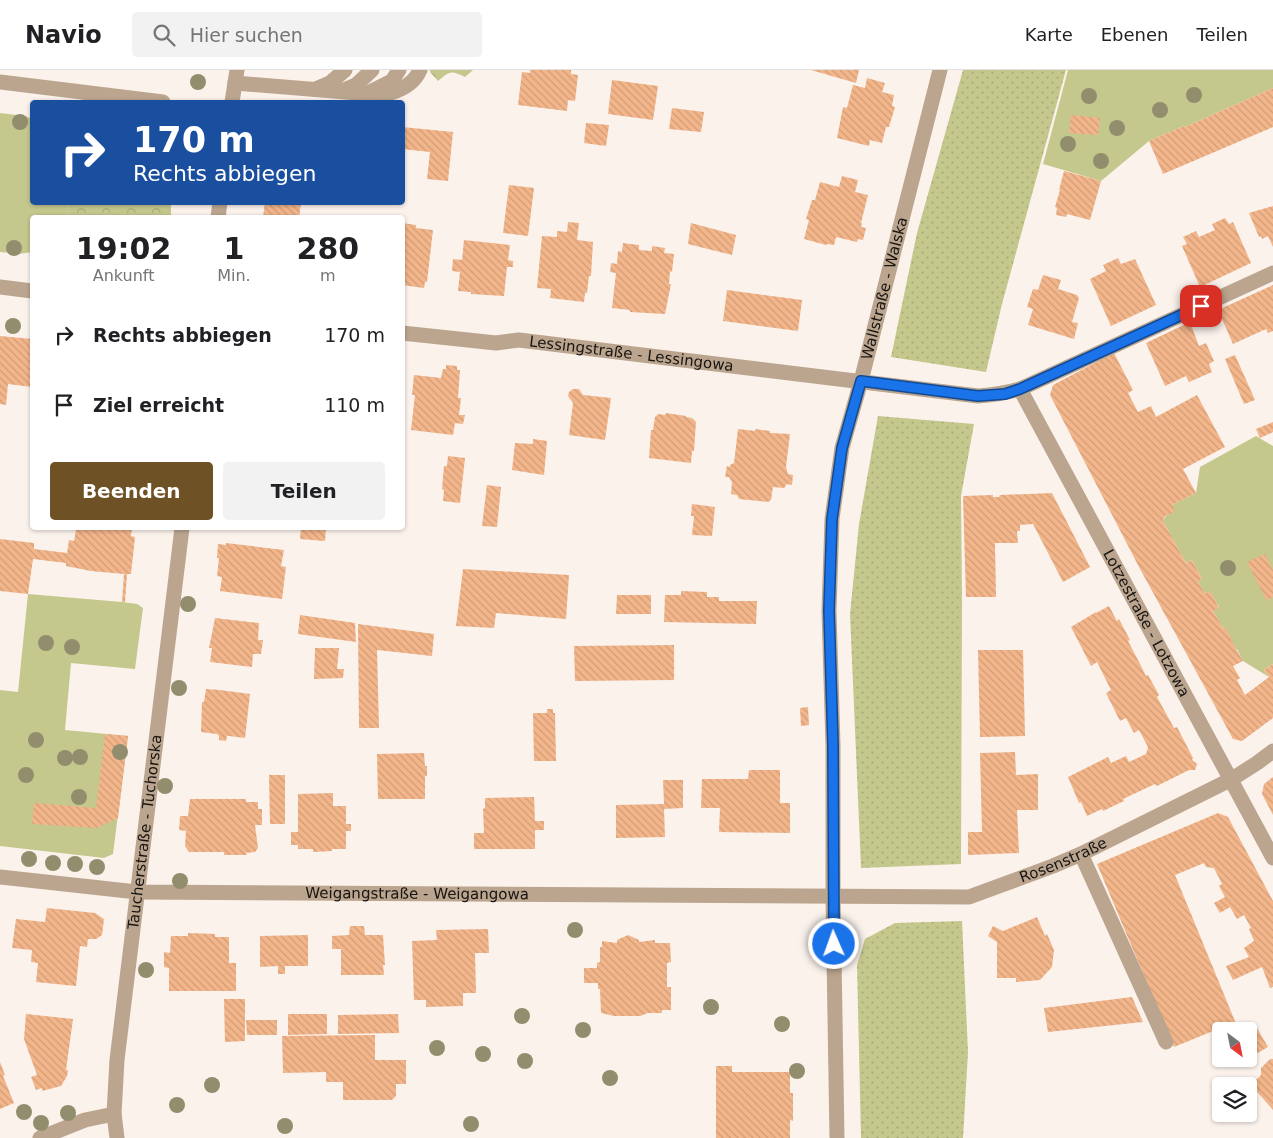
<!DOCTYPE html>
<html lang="de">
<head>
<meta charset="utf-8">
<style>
	body { margin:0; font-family:"DejaVu Sans",sans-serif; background:#f2f2f2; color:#202124; height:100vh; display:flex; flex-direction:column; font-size:19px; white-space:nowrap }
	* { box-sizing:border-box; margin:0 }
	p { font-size:16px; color:#757577 }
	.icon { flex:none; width:28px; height:28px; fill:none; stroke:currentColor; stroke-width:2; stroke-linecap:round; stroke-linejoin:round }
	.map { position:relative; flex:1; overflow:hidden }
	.panel { position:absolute; left:30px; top:145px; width:375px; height:315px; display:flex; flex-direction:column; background:#fff; border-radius:5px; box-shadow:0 1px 4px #0004 }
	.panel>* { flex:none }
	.guide { position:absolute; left:30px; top:30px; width:375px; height:105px; border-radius:5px; box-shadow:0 1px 4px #0004; background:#1a4fa0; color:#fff; overflow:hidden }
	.needle { width:32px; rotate:148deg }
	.tools { position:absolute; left:1212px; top:952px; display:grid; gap:10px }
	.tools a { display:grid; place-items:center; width:45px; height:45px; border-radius:5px; background:#fff; box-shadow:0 1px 4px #0004; font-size:25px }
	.pin { position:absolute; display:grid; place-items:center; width:42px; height:42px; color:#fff; margin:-21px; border-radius:10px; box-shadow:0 2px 8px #0006 }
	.me { position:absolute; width:55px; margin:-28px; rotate:358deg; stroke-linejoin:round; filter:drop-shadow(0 0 4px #0008) }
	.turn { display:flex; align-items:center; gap:18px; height:105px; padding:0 20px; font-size:22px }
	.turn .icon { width:65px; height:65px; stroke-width:2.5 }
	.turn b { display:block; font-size:35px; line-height:42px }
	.eta { display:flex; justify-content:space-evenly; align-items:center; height:85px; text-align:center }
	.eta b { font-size:30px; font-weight:800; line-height:35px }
	.primary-button { display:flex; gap:10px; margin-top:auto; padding:10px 20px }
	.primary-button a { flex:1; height:58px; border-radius:5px; background:#6e5124; color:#fff; font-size:20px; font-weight:800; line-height:58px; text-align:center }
	.primary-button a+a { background:#f2f2f2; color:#202124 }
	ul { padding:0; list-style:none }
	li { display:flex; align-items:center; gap:15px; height:70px; padding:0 20px }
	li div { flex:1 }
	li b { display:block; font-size:19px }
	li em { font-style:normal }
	header { display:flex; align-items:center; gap:30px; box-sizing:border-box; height:70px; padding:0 25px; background:#fff; border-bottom:1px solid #e0e0e0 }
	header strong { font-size:24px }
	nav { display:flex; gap:28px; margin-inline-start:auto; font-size:18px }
	.search { width:350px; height:45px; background:#f2f2f2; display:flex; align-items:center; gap:12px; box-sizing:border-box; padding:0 18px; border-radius:5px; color:#757577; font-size:19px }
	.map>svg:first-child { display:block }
	.grass { fill:#c5c88d }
	.forest { fill:url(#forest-crowns) }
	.park { fill:url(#park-dots) }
	.building { fill:url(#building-back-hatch) }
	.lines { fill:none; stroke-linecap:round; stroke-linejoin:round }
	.minor { stroke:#bba58e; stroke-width:15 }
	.tree { fill:#928e6d }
	.route-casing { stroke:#114b97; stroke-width:12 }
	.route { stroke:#1a73e8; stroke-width:9 }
	.labels { text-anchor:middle; stroke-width:4; stroke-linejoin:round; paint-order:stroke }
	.street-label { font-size:15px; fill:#171412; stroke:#fff }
</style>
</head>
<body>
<header>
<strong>Navio</strong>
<div class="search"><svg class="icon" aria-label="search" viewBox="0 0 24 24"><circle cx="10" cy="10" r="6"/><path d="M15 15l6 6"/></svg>Hier suchen</div>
<nav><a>Karte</a><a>Ebenen</a><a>Teilen</a></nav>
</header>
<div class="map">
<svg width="1273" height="1068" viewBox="0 0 1273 1068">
	<defs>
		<pattern id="forest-crowns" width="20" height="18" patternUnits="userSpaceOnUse" patternTransform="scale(1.25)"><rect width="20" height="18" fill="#c5c88d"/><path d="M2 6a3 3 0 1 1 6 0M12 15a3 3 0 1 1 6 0" fill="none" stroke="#a8ab79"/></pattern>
		<pattern id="park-dots" width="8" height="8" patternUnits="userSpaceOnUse" patternTransform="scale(1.25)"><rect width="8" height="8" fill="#c5c88d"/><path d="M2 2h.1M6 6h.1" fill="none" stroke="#a8ab79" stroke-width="1.8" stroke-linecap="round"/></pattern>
		<pattern id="building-back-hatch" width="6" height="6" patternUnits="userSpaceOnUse" patternTransform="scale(1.25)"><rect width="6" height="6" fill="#f3b68b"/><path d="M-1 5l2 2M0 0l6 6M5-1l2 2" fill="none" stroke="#d09c77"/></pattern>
	</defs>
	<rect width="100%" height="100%" fill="#fbf2ec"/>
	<g class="grass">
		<polygon points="1068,0 1273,0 1273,18 1185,57 1184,56 1149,71 1101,111 1043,94"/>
		<polygon points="0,43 25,46 32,49 32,132 70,133 67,136 70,147 32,148 32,182 19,184 0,182"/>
		<polygon points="1256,366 1273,376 1273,594 1264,600 1269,607 1243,591 1237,579 1235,579 1226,558 1224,559 1213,541 1219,537 1210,522 1205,524 1198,511 1202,509 1192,490 1186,493 1163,451 1172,435 1196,423 1200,397"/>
		<polygon points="28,524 122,532 137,534 143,538 135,599 71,593 65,660 128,666 113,784 104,788 0,776 0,620 18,622"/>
	</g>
	<g class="forest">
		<path d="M430,0H473L465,7C451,0 450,1 438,11L430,2Z"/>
		<polygon points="70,132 171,133 171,147 70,147 67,136"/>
	</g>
	<g class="park">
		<polygon points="963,0 1066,0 1002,234 986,302 891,287 917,163"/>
		<polygon points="878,346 974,354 961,426 962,529 961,794 861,798 850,544 859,454"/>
		<polygon points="962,851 968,982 963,1068 861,1068 857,895 865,869 895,853"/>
	</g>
	<g class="building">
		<polygon points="530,0 571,0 571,4 578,5 575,31 568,30 567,41 518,35 522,2 530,3"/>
		<polygon points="811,0 859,0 856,13"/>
		<polygon points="867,8 885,13 882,22 894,25 892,36 895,37 889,57 886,57 882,73 870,70 869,76 837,68 843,37 847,38 853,15 865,18"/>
		<polygon points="612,10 658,16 653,50 608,44"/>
		<polygon points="1273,18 1273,57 1163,104 1149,71 1184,56 1185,57"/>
		<polygon points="672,38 704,42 701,62 669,59"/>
		<polygon points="1071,45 1100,48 1098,65 1069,63"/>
		<polygon points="586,53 609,55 606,76 584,73"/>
		<polygon points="402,57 453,62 448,111 427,109 430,82 402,79"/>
		<polygon points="1064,101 1101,111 1090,150 1067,144 1066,147 1056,145 1057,138 1055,137 1060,120 1059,120"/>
		<polygon points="842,106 858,110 855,122 868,125 861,153 862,153 861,157 866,158 863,170 858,169 857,172 836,167 834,175 827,174 826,175 804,169 809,150 806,149 812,130 815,130 820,112 839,117"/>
		<polygon points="509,115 534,118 528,166 503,163"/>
		<polygon points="265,132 301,133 299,148 263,148"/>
		<polygon points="1273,136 1273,177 1268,166 1262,169 1261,166 1259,167 1249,143"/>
		<polygon points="1225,148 1229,154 1233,152 1251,193 1200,217 1182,176 1187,174 1183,167 1196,161 1199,167 1215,160 1212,154"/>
		<polygon points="568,152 579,153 577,170 593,172 591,206 589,206 587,223 585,223 584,232 550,228 551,219 537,218 542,166 557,167 557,161 567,162"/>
		<polygon points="402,153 416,155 416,158 433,160 427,212 425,212 424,218 402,215"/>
		<polygon points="691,153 736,165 732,185 688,174"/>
		<polygon points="464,170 510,175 508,190 513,191 513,197 507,197 504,226 471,224 471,222 458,221 460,202 452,201 453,189 462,190"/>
		<polygon points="623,173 639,175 639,180 652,181 652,176 665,178 664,183 674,184 672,202 670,201 669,214 671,214 665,244 630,242 630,240 612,238 616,203 610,202 611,193 617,194 618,181 622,182"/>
		<polygon points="1118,188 1121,194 1135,189 1156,235 1111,256 1090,209 1106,201 1103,195"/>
		<polygon points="1043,205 1061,210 1058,219 1077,225 1079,228 1072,252 1078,253 1074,269 1028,255 1033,239 1027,237 1033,219 1038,220"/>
		<polygon points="1273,215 1273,261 1268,263 1266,259 1233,274 1218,240"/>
		<polygon points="727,220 802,230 798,261 723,251"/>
		<polygon points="1190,252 1199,276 1206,273 1214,291 1209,294 1212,302 1189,312 1186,306 1165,316 1146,273"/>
		<polygon points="0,266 32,269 32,317 8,314 6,335 0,334"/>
		<polygon points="1114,283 1133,320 1128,323 1138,342 1151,336 1156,347 1197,325 1225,377 1183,399 1196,423 1172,435 1175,441 1165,446 1163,451 1186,493 1192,490 1202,509 1198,511 1205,524 1210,521 1219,538 1213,541 1224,559 1226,558 1232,570 1231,570 1243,591 1233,596 1240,608 1237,610 1245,625 1269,607 1264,600 1273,594 1273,648 1242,671 1233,669 1139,497 1050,325 1053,315"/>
		<polygon points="1235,285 1255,330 1244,334 1225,289"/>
		<polygon points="446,295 457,296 457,300 460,300 458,328 461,328 459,345 465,345 463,354 455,353 453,365 411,360 415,325 412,325 414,305 441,308 443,299 446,299"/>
		<polygon points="573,319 579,319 583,325 611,328 605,370 569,365 573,333 568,326 569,322"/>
		<polygon points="666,343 686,346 686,347 692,348 696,352 694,381 692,381 691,393 649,388 651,360 653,360 655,347 658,344 665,345"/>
		<polygon points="1273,352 1273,362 1260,368 1256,359"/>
		<polygon points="738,359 755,361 755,359 770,361 770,363 790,364 786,397 788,404 793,405 792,415 787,414 784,418 773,417 771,430 768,432 739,429 737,425 731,424 732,412 729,407 725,407 727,396 730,397 730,395 734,393"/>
		<polygon points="533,369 547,371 544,405 512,400 515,373 533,374"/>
		<polygon points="448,386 465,388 460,433 443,431 444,420 442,419 444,396 447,396"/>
		<polygon points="487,415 501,417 497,457 482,456"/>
		<polygon points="1052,423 1090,497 1063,512 1033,454 1020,455 1020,461 1017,461 1018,473 995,473 996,527 966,527 963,426 993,425 993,427 999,427 1000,425"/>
		<polygon points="692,434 715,437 712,466 692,465 694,446 691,446"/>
		<polygon points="78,458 132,458 131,466 135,467 131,504 127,504 125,532 122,532 124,504 91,501 66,496 66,493 33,489 28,524 0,521 0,469 34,473 34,479 67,483 69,470 74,471 76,460"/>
		<polygon points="301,458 326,458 325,471 300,469"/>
		<polygon points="226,473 284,480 281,496 286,497 282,529 220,521 222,507 217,506 219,488 217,488 218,474 226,475"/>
		<polygon points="1265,484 1273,500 1273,527 1267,531 1247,492"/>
		<polygon points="463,499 569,505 566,549 496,543 494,558 456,556"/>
		<polygon points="681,521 707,522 707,527 719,527 719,531 757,531 756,554 664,552 665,525 681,525"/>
		<polygon points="617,525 651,525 651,544 616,544"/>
		<polygon points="1109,536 1117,551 1119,549 1130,570 1128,571 1137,588 1146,606 1148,605 1159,625 1157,627 1174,658 1177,657 1193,688 1192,690 1197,694 1195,700 1189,700 1157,716 1155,714 1123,729 1124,731 1103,741 1102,739 1087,746 1081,732 1079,733 1068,707 1108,687 1111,693 1126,686 1129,692 1146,684 1148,677 1139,660 1134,663 1126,648 1120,651 1106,623 1111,620 1097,592 1091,596 1071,557 1096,542 1096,543"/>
		<polygon points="300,545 355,553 356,572 298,564"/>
		<polygon points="215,548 259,553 258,570 263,570 261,584 253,584 252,597 210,592 212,578 209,578"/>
		<polygon points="358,554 434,564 432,586 377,580 379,658 359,658"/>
		<polygon points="674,575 674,610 575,611 574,576"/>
		<polygon points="315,578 339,578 337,599 344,599 343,608 314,609"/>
		<polygon points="978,580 1023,580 1025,666 980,667"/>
		<polygon points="206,619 220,620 250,624 245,668 229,666 227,666 226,671 219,670 219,666 217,664 201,662 202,632 204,632"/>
		<polygon points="808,637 809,655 801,656 800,638"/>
		<polygon points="547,639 553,639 553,643 555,643 556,691 534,691 533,643 547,643"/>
		<polygon points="105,664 128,666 118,748 97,758 32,754 34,733 96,738"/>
		<polygon points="1015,682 1016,705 1038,704 1038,740 1017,740 1019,783 968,785 968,762 982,762 980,683"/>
		<polygon points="424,683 425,696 427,696 427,706 425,706 425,729 378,729 377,684"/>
		<polygon points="749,700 780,700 780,733 790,733 790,763 719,762 720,738 701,738 702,709 748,709"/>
		<polygon points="269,705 285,705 285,754 270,754"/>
		<polygon points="1273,707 1273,745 1262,724 1264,714"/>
		<polygon points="663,710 683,710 683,738 664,739 665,767 616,768 616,735 664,734"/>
		<polygon points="333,723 333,736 346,736 346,754 351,754 351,761 346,761 346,779 332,779 332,781 313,782 313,779 298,779 298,775 291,775 291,762 298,762 298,724"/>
		<polygon points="534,727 535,751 544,751 544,760 535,760 535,779 474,779 474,763 484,763 483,739 485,738 485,728"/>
		<polygon points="190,729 246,729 246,732 258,732 258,739 262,739 262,755 255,755 258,778 255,782 246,783 247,785 224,785 224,782 189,782 185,776 186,761 179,760 180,746 188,746"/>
		<polygon points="1218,743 1228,747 1273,831 1273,917 1270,918 1262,897 1233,910 1226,896 1249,887 1244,878 1254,871 1249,859 1251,858 1244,845 1237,849 1230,837 1220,843 1214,833 1225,827 1219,816 1222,814 1214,798 1206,797 1204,793 1175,805 1239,961 1221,961 1221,977 1213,961 1174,977 1097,794"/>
		<polygon points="47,838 95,843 104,849 102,865 96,869 88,869 87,877 80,876 76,916 36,912 38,893 31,892 32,880 12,878 16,849 45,852"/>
		<polygon points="1037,847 1045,866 1047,864 1054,880 1052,897 1040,910 1016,912 1016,908 997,908 997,872 988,866 993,856 1003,861"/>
		<polygon points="350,856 364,856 365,865 383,865 385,895 383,895 384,905 341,905 341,879 332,879 332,866 349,865"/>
		<polygon points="488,859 489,883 475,883 476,923 463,923 463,936 426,937 426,930 414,930 412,871 437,870 436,860"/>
		<polygon points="188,863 215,864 215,867 229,867 229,893 236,893 236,921 169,921 169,898 164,897 164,882 170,883 171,866 188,866"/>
		<polygon points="308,865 308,896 285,896 285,904 278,904 278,896 260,897 260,866"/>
		<polygon points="628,865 639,870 639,872 655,870 655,873 670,873 671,892 667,893 667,917 671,917 671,940 662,940 662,943 648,943 640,946 614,946 601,943 600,919 598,919 598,913 584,913 584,898 597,898 597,893 600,892 600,877 602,877 602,871 617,873 617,870"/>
		<polygon points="1132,927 1143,952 1048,962 1044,938"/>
		<polygon points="224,929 245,929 245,971 225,972"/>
		<polygon points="26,944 73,949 66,1000 68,1000 67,1006 61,1016 42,1021 42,1018 36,1020 31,1007 37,1005 24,969"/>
		<polygon points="288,944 327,944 327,964 288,965"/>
		<polygon points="398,944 399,963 338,964 338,945"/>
		<polygon points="246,950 277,950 277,965 247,965"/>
		<polygon points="1257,958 1268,977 1249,988 1249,962"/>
		<polygon points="375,965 375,990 406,990 406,1014 396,1014 396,1026 392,1030 343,1030 343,1012 326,1012 326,1002 283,1003 282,966"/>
		<polygon points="1270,989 1273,989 1273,1040 1251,1015 1261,1005 1261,998"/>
		<polygon points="0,992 5,1005 3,1006 14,1033 0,1039"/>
		<polygon points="716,996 732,996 732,1002 790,1002 790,1023 793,1023 793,1051 790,1050 790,1068 716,1068"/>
	</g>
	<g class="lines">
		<g class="minor">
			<polyline points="0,12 163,32"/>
			<path d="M235,13L382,25C398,22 413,16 420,0"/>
			<polyline points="316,19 330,13 345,0"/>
			<polyline points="342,21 356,15 372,0"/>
			<polyline points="370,22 392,11 399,0"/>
			<polyline points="232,32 237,0"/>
			<polyline points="218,148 220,132"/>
			<polyline points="0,217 32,221"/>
			<path id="s1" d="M402,263L496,273L519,270L978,326C993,325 1006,323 1020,319L1273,203"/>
			<path id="s2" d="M1020,319L1273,788"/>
			<polyline points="1081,784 1166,972"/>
			<path id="s3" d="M0,807L137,822L969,827L1053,796L1081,784L1232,709L1257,693L1273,681"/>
			<polyline points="40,1068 85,1050 114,1044"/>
			<path id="s4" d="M117,1068L114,1044L117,990L182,458"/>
			<path id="s5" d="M837,1068L833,826V676L829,541L832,449L842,378L861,311L940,0"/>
		</g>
	</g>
	<g class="tree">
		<circle cx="198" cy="12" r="8"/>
		<circle cx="1194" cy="25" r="8"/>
		<circle cx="1089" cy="26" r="8"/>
		<circle cx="1160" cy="40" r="8"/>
		<circle cx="20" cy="52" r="8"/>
		<circle cx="1117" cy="58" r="8"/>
		<circle cx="1068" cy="74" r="8"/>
		<circle cx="1101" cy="91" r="8"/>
		<circle cx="14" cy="178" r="8"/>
		<circle cx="13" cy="256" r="8"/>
		<circle cx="1228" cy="498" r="8"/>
		<circle cx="188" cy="534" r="8"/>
		<circle cx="46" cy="573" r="8"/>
		<circle cx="72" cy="577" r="8"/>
		<circle cx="179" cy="618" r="8"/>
		<circle cx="36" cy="670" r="8"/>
		<circle cx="120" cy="682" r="8"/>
		<circle cx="80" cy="687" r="8"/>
		<circle cx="65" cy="688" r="8"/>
		<circle cx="26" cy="705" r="8"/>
		<circle cx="165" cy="716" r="8"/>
		<circle cx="79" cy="727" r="8"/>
		<circle cx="29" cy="789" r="8"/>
		<circle cx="53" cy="793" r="8"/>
		<circle cx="75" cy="794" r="8"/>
		<circle cx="97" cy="797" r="8"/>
		<circle cx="180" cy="811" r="8"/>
		<circle cx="575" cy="860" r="8"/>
		<circle cx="146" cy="900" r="8"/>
		<circle cx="711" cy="937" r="8"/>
		<circle cx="522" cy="946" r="8"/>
		<circle cx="782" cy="954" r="8"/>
		<circle cx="583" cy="960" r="8"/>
		<circle cx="437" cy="978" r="8"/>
		<circle cx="483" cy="984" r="8"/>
		<circle cx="525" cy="991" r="8"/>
		<circle cx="797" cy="1001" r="8"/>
		<circle cx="610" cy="1008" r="8"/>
		<circle cx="212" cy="1015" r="8"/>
		<circle cx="177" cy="1035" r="8"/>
		<circle cx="24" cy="1042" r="8"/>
		<circle cx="68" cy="1043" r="8"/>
		<circle cx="41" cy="1053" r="8"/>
		<circle cx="471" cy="1054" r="8"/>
		<circle cx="285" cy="1056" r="8"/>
	</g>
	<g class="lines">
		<g class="route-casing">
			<polyline id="route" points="834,874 833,676 829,540 832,449 842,378 861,311 978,326 1005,324 1020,319 1201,236"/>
		</g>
		<use href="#route" class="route"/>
	</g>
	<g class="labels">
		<g class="street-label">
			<text dy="5" stroke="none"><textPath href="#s5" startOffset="856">Wallstraße - Walska</textPath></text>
			<text dy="5" stroke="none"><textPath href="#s1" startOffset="231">Lessingstraße - Lessingowa</textPath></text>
			<text dy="5" stroke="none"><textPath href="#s2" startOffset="266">Lotzestraße - Lotzowa</textPath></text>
			<text dy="5" stroke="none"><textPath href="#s4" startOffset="308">Taucherstraße - Tuchorska</textPath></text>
			<text dy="5" stroke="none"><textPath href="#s3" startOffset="1071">Rosenstraße</textPath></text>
			<text dy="5" stroke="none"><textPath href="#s3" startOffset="418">Weigangstraße - Weigangowa</textPath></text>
		</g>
	</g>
</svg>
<div class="tools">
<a><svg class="needle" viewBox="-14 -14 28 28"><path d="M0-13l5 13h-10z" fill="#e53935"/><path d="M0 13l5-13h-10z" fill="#757577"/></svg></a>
<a><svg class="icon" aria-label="layers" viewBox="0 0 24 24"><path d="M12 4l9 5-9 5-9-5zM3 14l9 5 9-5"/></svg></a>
</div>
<div class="pin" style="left:1201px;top:236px;background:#d93025"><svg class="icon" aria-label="arrive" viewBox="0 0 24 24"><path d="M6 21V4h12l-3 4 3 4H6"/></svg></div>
<svg class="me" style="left:834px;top:874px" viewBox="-20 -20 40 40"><circle r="17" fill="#1a73e8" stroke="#fff" stroke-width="3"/><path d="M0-11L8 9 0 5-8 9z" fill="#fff"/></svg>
<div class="guide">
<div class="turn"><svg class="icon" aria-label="right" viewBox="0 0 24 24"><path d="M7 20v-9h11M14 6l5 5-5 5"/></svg><div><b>170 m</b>Rechts abbiegen</div></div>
</div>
<section class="panel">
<div class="eta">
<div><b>19:02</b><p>Ankunft</p></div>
<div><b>1</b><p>Min.</p></div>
<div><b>280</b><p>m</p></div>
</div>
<ul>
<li><svg class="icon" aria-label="right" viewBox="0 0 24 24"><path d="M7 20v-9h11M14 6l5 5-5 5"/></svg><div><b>Rechts abbiegen</b></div><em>170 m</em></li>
<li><svg class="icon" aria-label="arrive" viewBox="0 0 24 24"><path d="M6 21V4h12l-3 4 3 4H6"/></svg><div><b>Ziel erreicht</b></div><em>110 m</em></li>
</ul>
<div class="primary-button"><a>Beenden</a><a>Teilen</a></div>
</section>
</div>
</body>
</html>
